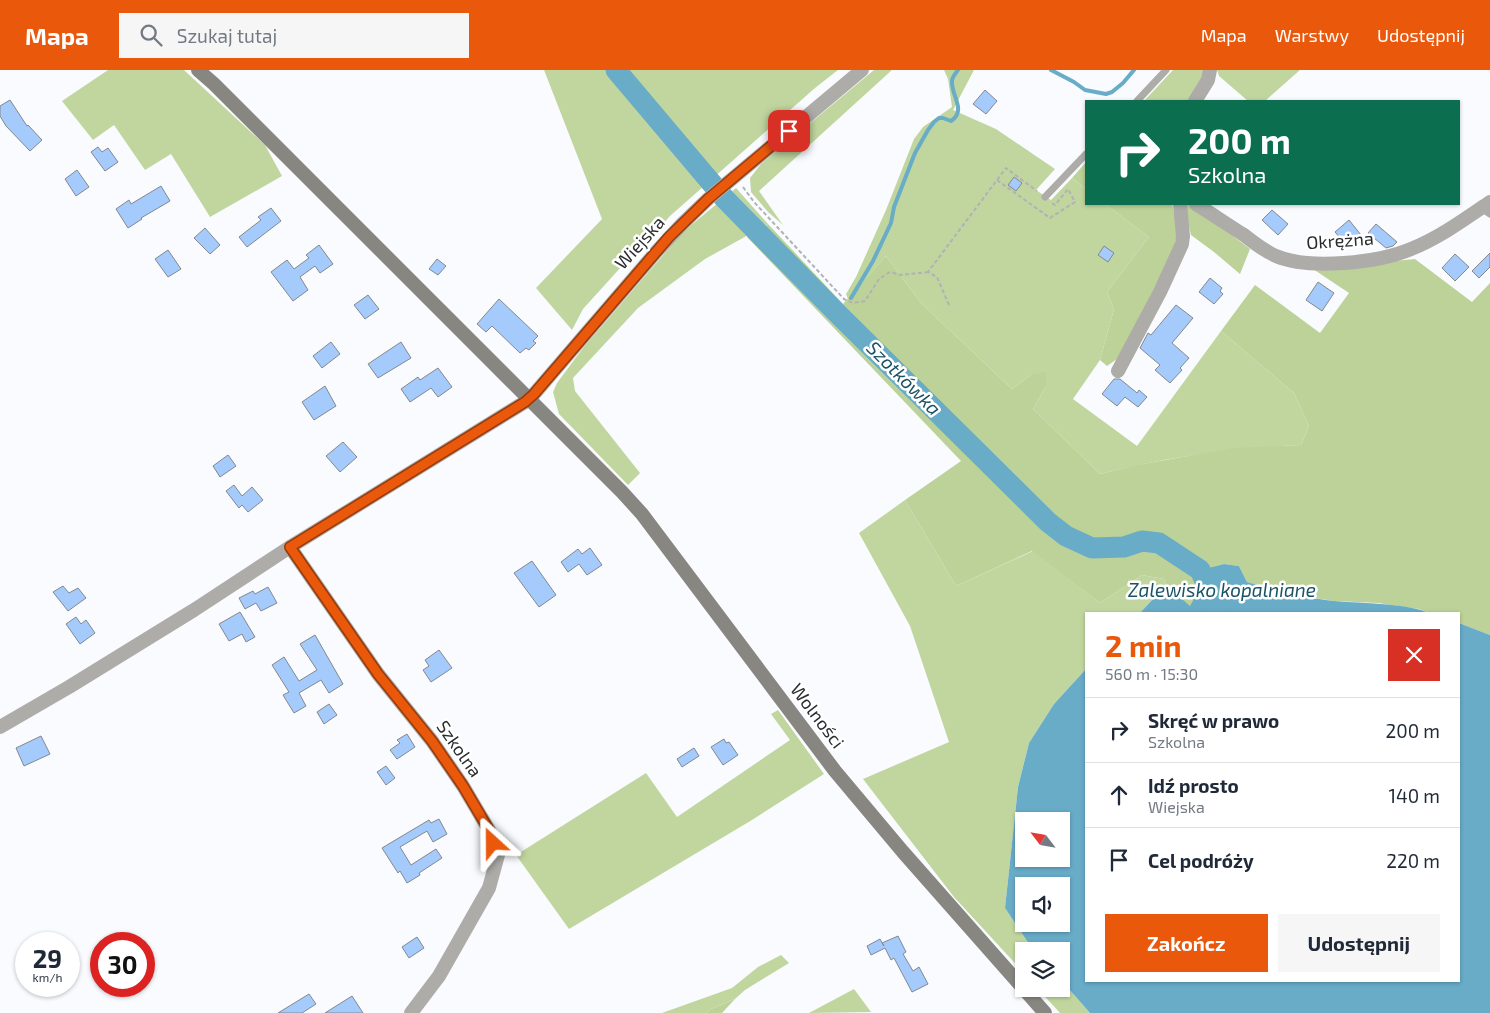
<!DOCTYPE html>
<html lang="pl">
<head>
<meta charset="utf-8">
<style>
	body { margin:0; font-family:"Exo 2",sans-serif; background:#f6f6f7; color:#1f2937; height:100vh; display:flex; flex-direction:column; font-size:19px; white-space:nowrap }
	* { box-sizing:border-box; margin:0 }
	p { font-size:16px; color:#747a83 }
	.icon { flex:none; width:28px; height:28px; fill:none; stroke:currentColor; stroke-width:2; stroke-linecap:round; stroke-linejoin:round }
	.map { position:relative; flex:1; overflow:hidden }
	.side { position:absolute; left:1085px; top:542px; width:375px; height:370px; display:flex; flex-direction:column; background:#fff; border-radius:0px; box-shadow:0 1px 4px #0004 }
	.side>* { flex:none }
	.top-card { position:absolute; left:1085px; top:30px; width:375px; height:105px; border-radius:0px; box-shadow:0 1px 4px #0004; background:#0b6e4f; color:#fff; overflow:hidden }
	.needle { width:32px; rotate:301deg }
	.tools { position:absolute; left:1015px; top:742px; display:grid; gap:10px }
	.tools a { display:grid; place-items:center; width:55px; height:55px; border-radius:0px; background:#fff; box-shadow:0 1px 4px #0004; font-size:25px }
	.speed { position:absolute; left:15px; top:862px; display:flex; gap:10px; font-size:25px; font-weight:700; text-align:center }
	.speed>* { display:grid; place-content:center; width:65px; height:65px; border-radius:50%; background:#fff; box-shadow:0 1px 4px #0004; line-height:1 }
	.speed small { font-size:12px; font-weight:400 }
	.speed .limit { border:8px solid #d22; background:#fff; color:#111 }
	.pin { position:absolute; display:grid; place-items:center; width:42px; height:42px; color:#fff; margin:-21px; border-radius:10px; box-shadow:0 2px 8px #0006 }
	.me { position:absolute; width:55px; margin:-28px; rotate:336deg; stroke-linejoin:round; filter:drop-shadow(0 0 4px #0008) }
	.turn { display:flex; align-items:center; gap:18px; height:105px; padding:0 20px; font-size:22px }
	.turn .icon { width:65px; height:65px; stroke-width:2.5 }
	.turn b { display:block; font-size:35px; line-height:42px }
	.round { display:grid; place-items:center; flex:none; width:52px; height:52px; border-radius:0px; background:#f6f6f7 }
	.overview { display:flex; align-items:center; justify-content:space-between; height:85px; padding:0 20px }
	h1 { font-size:30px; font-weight:700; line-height:38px; color:#ea580c }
	.cta { display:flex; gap:10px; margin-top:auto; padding:10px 20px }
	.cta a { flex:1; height:58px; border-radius:0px; background:#ea580c; color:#fff; font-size:20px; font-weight:700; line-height:58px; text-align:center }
	.cta a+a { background:#f6f6f7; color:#1f2937 }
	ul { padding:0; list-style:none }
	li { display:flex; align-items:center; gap:15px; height:65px; padding:0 20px; border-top:1px solid #e0e1e3 }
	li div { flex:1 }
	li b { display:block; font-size:19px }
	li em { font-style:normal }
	header { display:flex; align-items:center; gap:30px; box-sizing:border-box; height:70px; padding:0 25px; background:#ea580c; color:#fff }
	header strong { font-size:24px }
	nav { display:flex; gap:28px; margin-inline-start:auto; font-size:18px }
	.search { width:350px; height:45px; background:#f6f6f7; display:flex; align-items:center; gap:12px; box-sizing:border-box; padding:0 18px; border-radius:0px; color:#747a83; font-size:19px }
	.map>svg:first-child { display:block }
	.green { fill:#c1d69f }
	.forest { fill:#bdd299 }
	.water { fill:#68acc8; fill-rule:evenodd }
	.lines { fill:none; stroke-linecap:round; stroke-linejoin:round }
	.stream { stroke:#68acc8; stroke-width:4 }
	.river { stroke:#68acc8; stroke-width:21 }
	.building { fill:#a5cbfc; stroke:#83888f }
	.path { stroke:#b0b2b5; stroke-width:2; stroke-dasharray:4 2.5; stroke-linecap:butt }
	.service { stroke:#aeaca8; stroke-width:7 }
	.minor { stroke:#aeaca8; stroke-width:14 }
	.tertiary { stroke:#aeaca8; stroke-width:14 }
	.secondary { stroke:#888681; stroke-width:14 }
	.route-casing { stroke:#983908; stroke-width:12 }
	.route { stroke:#ea580c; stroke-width:9 }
	.labels { text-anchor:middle; stroke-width:5; stroke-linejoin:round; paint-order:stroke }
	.street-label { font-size:18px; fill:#2a2d2f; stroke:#fff }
	.water-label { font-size:19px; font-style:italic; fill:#1a5266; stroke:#fff }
</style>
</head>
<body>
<header>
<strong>Mapa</strong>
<div class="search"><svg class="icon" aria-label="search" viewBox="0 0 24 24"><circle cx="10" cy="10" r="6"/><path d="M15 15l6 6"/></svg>Szukaj tutaj</div>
<nav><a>Mapa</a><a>Warstwy</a><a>Udostępnij</a></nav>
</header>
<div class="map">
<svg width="1490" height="943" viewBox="0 0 1490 943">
	<rect width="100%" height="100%" fill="#f9fbfe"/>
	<g class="green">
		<polygon points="108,0 184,0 265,75 282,106 210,147 171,84 145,100 114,55 93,70 62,31"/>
		<polygon points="544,0 838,0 815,18 670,146 636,185 621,197 583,239 572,260 536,218 602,149"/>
		<polygon points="874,0 892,0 759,121 783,155 768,142 751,122 750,108 761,94"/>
		<path d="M944,0H974L953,40L996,59L1055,99L1036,120L1051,130L1072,108L1086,119V134H1105L1149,167L1107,222L1114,239L1100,290L1073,329L1137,376L1221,261L1294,323L1309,356L1301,375C1233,378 1166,387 1100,404L1033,339L1046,316L1031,305L1012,319L921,233L886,186L848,229L846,224L856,207L886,140L914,69L923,57L952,37L948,9Z"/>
		<polygon points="1173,0 1206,0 1191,31 1144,31"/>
		<polygon points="1217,0 1300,0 1265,31 1248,31 1219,6"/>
		<polygon points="736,118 768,154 705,189 638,238 573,308 575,321 640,403 628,415 559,344 553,322 557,313 583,278 684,161"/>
		<polygon points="905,430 956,516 1033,481 1100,533 1142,505 1164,509 1166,515 1139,544 1086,544 1086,599 1054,634 1029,673 1018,717 1005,838 1027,871 1036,881 1024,881 1024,903 954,827 863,709 949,672 910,556 859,463"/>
		<polygon points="778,640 824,704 752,750 569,859 516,785 646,703 677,747 790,670 771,644"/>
		<polygon points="781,885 789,893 745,920 735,929 711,939 706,943 662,943 732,918 758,897"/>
		<polygon points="1061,910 1090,943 1060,943 1038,919 1061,919"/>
		<polygon points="854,919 871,942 809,943"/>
	</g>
	<g class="forest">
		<polygon points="1086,92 1086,119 1072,108"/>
		<polygon points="1105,134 1172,134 1178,158 1174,179 1120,287 1107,296 1100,290 1114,239 1107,222 1149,167"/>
		<polygon points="1184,134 1191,134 1250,179 1240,204 1214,182 1191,165"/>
		<polygon points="768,154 843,234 886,186 921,233 1012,319 1031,305 1046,302 1046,316 1033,339 1100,404 1137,395 1233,378 1301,375 1309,356 1294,323 1221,261 1255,215 1320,263 1349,223 1313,199 1415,189 1472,232 1490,213 1490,565 1459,553 1459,544 1433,544 1419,539 1378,533 1334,531 1289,524 1247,512 1239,496 1224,494 1200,500 1197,523 1190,537 1166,515 1164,509 1142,505 1100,533 1032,481 956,516 905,430 961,391 747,167"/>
		<polygon points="735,929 722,943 706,943 711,939"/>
	</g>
	<g class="water">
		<path d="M1224,494L1239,496L1247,512C1276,520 1304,528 1334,531C1367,534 1401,532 1433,544H1139L1166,515L1190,536L1197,523L1200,500Z"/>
		<path d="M1459,553L1490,565V943H1090L1061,910V881H1036L1027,871L1005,838L1018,717L1029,673L1054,634L1086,599V911H1459ZM1024,751H1061V789H1024ZM1024,816H1061V854H1024Z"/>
	</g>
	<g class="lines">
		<g class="stream">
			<polyline points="1051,0 1074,12 1085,20 1106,24 1112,22 1123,13 1134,0"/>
			<path d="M851,228L873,191L891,153L894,137L915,83L928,60L934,52L939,48H943L951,51C967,40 951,26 952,11C952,7 956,3 958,0"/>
			<polyline points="839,245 841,242"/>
		</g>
		<polyline class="river" points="616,0 725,129 839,245 1048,452 1066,466 1092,478 1124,477 1142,471 1159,473 1200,500 1220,544"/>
	</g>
	<g class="building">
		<polygon points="985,20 997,31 986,44 973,34"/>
		<polygon points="10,30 27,56 28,55 42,70 30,81 6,56 0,46 0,36"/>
		<polygon points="98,77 102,82 108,78 118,92 105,101 91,82"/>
		<polygon points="77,100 89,117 76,126 65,109"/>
		<polygon points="1014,107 1022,113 1016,121 1008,115"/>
		<polygon points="161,116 170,131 141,148 142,149 128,158 116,139 129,130 131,134"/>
		<polygon points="271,138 281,151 247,177 239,167 261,150 258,147"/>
		<polygon points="1272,140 1288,154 1278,165 1262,150"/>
		<polygon points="1349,150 1361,165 1347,176 1335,162"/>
		<polygon points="1376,154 1397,172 1393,176 1386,178 1368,163"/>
		<polygon points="205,158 220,175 210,184 194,168"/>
		<polygon points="319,175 333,194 320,203 315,196 300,207 308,220 293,231 271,202 287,190 294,199 309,188 306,185"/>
		<polygon points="1104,176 1114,183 1108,192 1098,185"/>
		<polygon points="168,180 181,199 168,207 155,189"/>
		<polygon points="1490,183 1490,197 1479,208 1472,201"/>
		<polygon points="1455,184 1469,197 1455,211 1442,198"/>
		<polygon points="437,189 446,196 438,205 429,199"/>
		<polygon points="1210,208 1222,218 1220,221 1223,224 1214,234 1199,222"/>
		<polygon points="1318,212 1334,223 1322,241 1306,230"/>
		<polygon points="368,225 379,239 365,249 354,235"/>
		<polygon points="499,229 538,266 533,271 536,273 529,280 526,278 520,283 492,256 486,262 477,254"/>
		<polygon points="1176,235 1193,248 1172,273 1189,288 1180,298 1182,300 1170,313 1155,300 1160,295 1140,278 1148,263 1151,265"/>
		<polygon points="331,272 340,284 322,298 313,286"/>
		<polygon points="401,272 411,288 378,308 368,294"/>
		<polygon points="438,298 452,317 438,327 431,318 410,332 401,319 418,307 420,310"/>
		<polygon points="1114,309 1120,309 1137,323 1139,320 1147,327 1138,337 1125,327 1117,336 1102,324"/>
		<polygon points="325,316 336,336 314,350 302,332"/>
		<polygon points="343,372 357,387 340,402 326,386"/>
		<polygon points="228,385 236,396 220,407 213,396"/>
		<polygon points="234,415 242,426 252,417 263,430 248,442 242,435 239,438 226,421"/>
		<polygon points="590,478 602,495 587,505 579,494 568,502 561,492 578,479 582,484"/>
		<polygon points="532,491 556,525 539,537 514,503"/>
		<polygon points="63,516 69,523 78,518 86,528 68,541 53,522"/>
		<polygon points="268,517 277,533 261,541 256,533 245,539 239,528 253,521 255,524"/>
		<polygon points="240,542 255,567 246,572 242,564 229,571 219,554"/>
		<polygon points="76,547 81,554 86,550 95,563 80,574 66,554"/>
		<polygon points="315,565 343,614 329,623 321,610 299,623 306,636 294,643 283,625 289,622 272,595 284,587 299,611 317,600 300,574"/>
		<polygon points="439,580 452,598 431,612 423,600 429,596 425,590"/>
		<polygon points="329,634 337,645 324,654 317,642"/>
		<polygon points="407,664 415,677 397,689 390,680 400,673 397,670"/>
		<polygon points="41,666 50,684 24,696 16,678"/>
		<polygon points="724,669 726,673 729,672 738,685 723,695 711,677"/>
		<polygon points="694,678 699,686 682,697 677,689"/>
		<polygon points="386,696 395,708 386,715 377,702"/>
		<polygon points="439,749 447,764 433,772 427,761 400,777 411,795 436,779 442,788 419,803 420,805 407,813 400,801 398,803 382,778 429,750 431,753"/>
		<polygon points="898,866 906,882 903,884 913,901 919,897 928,914 912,922 894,888 891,890 885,878 871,885 867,876 880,869 884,876 882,873"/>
		<polygon points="417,867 424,878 409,888 402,877"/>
		<polygon points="309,924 316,934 302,943 278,943"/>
		<polygon points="352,926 363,943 325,943"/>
	</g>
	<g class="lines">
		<g class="path">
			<polyline points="997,110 1050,148 1075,132 1068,119 1055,135 1052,133"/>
			<polyline points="743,117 754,132 844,229 853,233 865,231 879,209 890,202 901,205 928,202"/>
			<polyline points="949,235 937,207 928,202 1006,98 1037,121"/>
		</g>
		<g class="service">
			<polyline points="1137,31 1166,0"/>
			<polyline points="1045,127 1086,84"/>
			<polyline points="1481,138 1490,144"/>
		</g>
		<g class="minor">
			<polyline points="1195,31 1208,10 1210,0"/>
			<path d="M1196,134C1212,144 1228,155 1244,165C1254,173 1265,181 1276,186C1309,200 1378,193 1411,179C1439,168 1465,149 1490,132"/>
			<polyline points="1118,301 1160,222 1182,174 1183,166 1180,134"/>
			<polyline points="290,477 378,604 432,671 463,716 489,760 498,785 489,818 439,906 411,943"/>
		</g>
		<polyline class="tertiary" points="0,657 69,617 194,540 290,477 525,332 534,324 657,181 682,154 708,129 862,0"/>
		<polyline class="secondary" points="198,0 214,14 622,422 642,444 835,701 903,782 1045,943"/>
	</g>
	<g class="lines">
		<g class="route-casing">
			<polyline id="route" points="493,773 489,760 463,716 432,671 378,604 290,477 525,332 534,324 669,167 708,129 789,61"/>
		</g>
		<use href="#route" class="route"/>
	</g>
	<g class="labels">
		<g class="street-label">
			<text transform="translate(1340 171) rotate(-4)" y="6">Okrężna</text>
			<text transform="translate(640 173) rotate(-48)" y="6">Wiejska</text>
			<text transform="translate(817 646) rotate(53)" y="6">Wolności</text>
			<text transform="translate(459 679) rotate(55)" y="6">Szkolna</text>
		</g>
		<g class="water-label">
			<text transform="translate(904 308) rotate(45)" y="7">Szotkówka</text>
			<text x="1222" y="527">Zalewisko kopalniane</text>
		</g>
	</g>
</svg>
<div class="tools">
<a><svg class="needle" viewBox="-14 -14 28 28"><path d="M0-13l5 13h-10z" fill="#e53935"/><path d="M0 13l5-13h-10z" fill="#747a83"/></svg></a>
<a><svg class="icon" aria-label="sound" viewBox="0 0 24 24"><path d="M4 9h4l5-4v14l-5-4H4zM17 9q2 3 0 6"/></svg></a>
<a><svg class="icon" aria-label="layers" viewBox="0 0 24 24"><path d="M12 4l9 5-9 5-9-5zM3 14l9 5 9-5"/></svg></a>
</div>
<div class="speed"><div>29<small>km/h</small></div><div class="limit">30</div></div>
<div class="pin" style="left:789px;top:61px;background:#d93025"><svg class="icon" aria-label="arrive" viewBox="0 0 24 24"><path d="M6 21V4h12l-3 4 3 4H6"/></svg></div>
<svg class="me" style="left:493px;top:773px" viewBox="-20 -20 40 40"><path d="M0-17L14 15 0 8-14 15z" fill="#ea580c" stroke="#fff" stroke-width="4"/></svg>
<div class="top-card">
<div class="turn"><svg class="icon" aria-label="right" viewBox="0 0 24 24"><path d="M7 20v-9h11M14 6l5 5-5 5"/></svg><div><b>200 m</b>Szkolna</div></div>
</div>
<section class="side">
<div class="overview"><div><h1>2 min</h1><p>560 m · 15:30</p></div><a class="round" style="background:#d93025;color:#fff"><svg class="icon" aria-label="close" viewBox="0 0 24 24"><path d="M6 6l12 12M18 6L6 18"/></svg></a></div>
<ul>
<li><svg class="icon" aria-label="right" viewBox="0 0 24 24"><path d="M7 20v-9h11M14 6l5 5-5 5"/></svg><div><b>Skręć w prawo</b><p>Szkolna</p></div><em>200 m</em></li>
<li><svg class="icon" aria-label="ahead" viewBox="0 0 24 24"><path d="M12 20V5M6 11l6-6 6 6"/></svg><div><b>Idź prosto</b><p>Wiejska</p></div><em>140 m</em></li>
<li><svg class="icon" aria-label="arrive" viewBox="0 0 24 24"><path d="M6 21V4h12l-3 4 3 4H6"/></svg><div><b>Cel podróży</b></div><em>220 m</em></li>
</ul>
<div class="cta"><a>Zakończ</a><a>Udostępnij</a></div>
</section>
</div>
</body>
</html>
